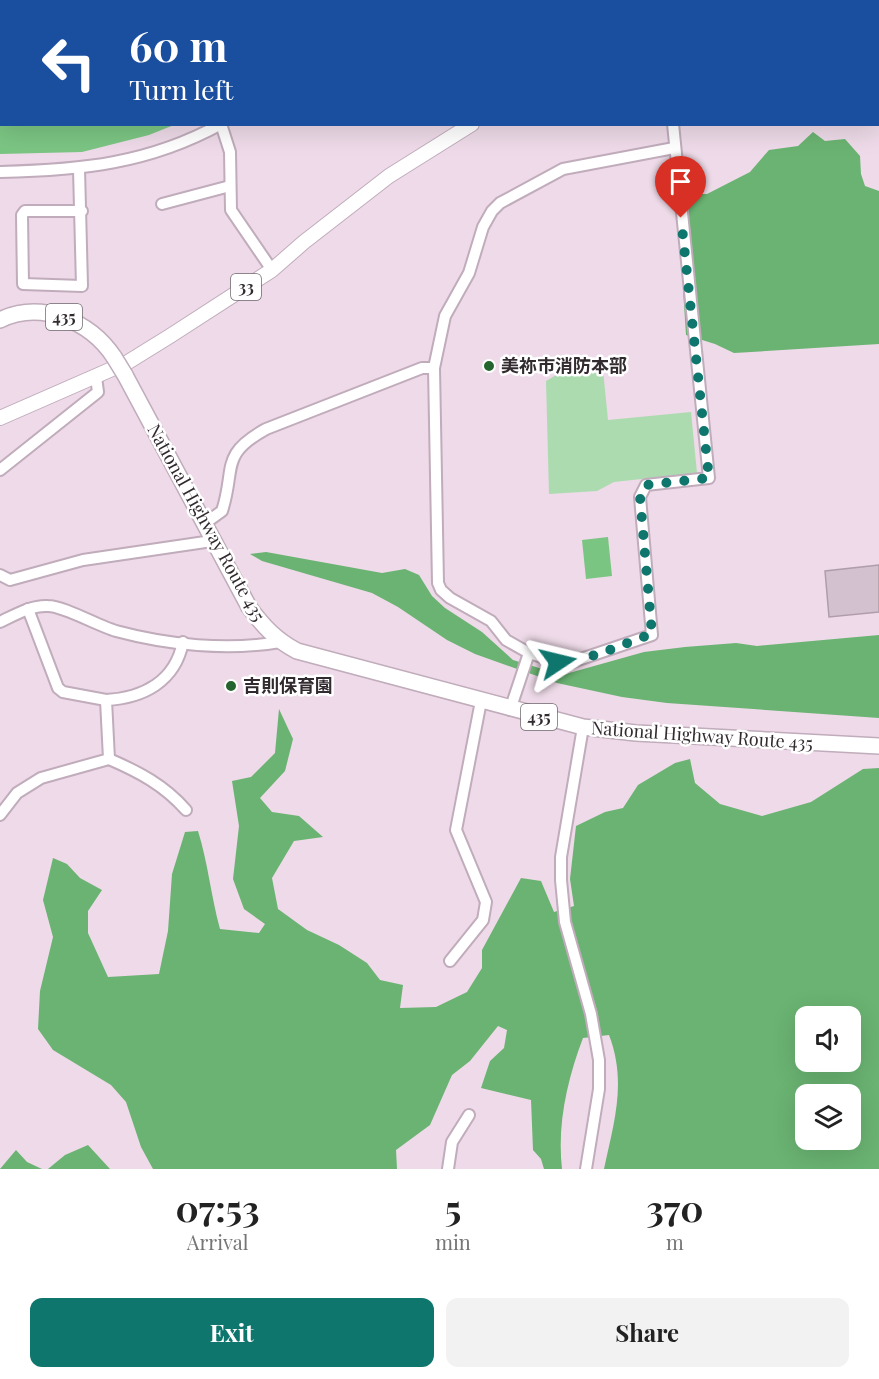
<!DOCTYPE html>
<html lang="en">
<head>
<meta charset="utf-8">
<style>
	body { margin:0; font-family:"Playfair Display","Noto Sans JP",serif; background:#f2f2f2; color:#222; height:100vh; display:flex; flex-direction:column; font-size:22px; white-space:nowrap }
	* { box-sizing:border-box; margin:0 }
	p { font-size:20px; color:#767676 }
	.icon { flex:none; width:33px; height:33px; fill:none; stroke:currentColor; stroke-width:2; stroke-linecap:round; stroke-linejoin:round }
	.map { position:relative; height:1169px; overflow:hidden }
	.panel { display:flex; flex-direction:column; background:#fff; flex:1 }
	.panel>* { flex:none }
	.hud { position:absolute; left:0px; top:0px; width:879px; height:126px; box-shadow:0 6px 24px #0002; background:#1a4fa0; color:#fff; overflow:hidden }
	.tools { position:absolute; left:795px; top:1006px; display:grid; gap:12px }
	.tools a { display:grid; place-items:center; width:66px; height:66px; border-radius:12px; background:#fff; box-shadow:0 6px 24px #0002; font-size:30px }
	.pin { position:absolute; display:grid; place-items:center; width:51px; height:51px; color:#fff; margin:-62px -26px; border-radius:50% 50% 50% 0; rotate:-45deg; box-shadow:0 0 6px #0007 }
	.pin .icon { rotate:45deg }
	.me { position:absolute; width:66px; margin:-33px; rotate:80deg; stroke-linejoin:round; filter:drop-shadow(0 0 4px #0008) }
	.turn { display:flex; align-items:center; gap:21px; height:126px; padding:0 30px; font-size:27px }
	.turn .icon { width:78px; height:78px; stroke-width:2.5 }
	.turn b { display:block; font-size:42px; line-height:51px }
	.eta { display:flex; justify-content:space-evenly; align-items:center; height:102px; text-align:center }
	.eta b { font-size:36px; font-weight:700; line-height:42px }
	.primary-button { display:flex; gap:12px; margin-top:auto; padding:12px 30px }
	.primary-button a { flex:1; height:69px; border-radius:12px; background:#0f766e; color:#fff; font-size:24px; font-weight:700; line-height:69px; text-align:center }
	.primary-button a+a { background:#f2f2f2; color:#222 }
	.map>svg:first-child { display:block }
	.green { fill:#acdbb0 }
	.forest { fill:#6ab372; fill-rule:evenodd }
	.water { fill:#7bc583 }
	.building { fill:#d4c1cf; stroke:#b09dab; stroke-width:1.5 }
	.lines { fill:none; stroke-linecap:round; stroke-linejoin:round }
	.minor-casing { stroke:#c0acbb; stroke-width:14 }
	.major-casing { stroke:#c0acbb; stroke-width:16 }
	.highway-casing { stroke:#c0acbb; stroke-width:18 }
	.minor { stroke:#fff; stroke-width:10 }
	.major { stroke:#fff; stroke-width:14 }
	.highway { stroke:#fff; stroke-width:15 }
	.highway-bridge-casing { stroke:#c0acbb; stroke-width:18; stroke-linecap:butt }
	.highway-bridge { stroke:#fff; stroke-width:15 }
	.route { stroke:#0f766e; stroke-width:10; stroke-dasharray:0 18 }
	.poi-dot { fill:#24652f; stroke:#fff; stroke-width:2 }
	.labels { text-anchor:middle; stroke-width:5; stroke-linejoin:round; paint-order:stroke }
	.shield { fill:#fff; stroke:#6f6a6d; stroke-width:1.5 }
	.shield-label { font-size:16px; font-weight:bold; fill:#312a2f }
	.poi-label { font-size:18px; font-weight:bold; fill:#312a2f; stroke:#fff; text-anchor:start }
	.street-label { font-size:18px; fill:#312a2f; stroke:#fff }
</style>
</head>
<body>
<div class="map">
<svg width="879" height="1169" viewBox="0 0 879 1169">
	<rect width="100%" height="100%" fill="#eedae8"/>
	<polygon class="green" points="603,370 608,420 691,412 697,473 614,482 597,491 549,494 546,381 561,372"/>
	<g class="forest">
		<polygon points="813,132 825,141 845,139 860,156 861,174 865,186 879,191 879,344 734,353 715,344 686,335 683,289 691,236 687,203 692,194 707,194 750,172 769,150 798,146"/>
		<polygon points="266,552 382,573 405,569 419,575 432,596 445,608 482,632 513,660 562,675 644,652 685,647 736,643 757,646 879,635 879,718 667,703 622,697 557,683 475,654 447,640 398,607 372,593 262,561 250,554"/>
		<path d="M279,709L293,739L285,771L260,798L272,812L299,816L323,837L294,841L272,878L278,909L307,930L339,945L367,963L380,980L403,985L400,1008L436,1007L467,992L482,968V950L521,878L541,881L554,912L574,906L570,879L576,826L605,812L623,808L638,785L675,763L690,759L695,783L720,804L762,816L811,802L863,769L879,768V1169H604C614,1122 627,1082 609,1035L583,1038C567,1080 557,1125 562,1169H544L541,1159L533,1150L531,1100L481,1088L490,1061L504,1048L507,1030L498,1026L470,1061L452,1075L430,1125L396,1150L397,1169H153L141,1147L126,1102L111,1085L53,1050L38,1029L40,991L53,937L43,900L53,858L67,864L80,878L102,890L88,911V933L108,977L159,974L168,931L172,874L185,832L198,831C208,863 211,896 220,929L259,933L265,924L244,909L233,879L239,826L232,781L251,777L275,753ZM806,1017H850V1062H806ZM806,1095H850V1140H806Z"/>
		<polygon points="88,1145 110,1169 48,1169 65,1155"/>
		<polygon points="16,1150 27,1162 42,1169 0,1169"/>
	</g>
	<g class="water">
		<polygon points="0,110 2,124 174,125 149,135 82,152 0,154"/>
		<polygon points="608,537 612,576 586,579 582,540"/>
	</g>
	<polygon class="building" points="879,565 879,612 829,617 825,571"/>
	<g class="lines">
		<g class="minor-casing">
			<g id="minor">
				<polyline points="153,0 154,2"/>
				<polyline points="296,2 296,0"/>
				<polyline points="221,124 230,152 231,210 272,270"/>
				<polyline points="79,169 82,286 23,284 22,215 25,211 82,211"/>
				<path d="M0,172C81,170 148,164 221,124"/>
				<polyline points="162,204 230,186"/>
				<polyline points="0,470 98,392 96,377"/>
				<path d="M204,524L222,511C236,468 219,455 266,429L422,368H434"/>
				<polyline points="0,575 10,580 83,560 212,541"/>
				<polyline points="28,609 58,688 63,692 106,700"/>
				<path d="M0,622C15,615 31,605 48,606C64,606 98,626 116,631C168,645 227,651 280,642"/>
				<polyline points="529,653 558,662 572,662 652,635 640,497 646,485 709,478 673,124"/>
				<polyline points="510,710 529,653 506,640 491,621 450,598 441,590 438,583 434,368 445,316 469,273 483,227 492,211 500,203 563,169 674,148"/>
				<polyline points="583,727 561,857 561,880 565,922 591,1014 599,1060 599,1089 586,1169"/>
				<path d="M109,759C139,772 164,785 186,810"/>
				<path d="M0,815L17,793L41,778L109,759L106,700C143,698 175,682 183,642"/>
				<polyline points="450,961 483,920 486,902 456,830 481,701"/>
				<polyline points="448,1169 452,1142 469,1115"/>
			</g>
		</g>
		<g class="major-casing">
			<g id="major">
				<polyline points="878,91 879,91"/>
				<polyline points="0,418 128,362 170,336 272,270 304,242 389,176 472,124"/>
			</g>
		</g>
		<g class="highway-casing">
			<g id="highway">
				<path d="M0,320C41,300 90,321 114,357"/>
				<path d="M125,375L249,607C263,626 276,640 297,651L583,727L636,733L879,746"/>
			</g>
		</g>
		<use href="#minor" class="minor"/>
		<use href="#major" class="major"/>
		<use href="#highway" class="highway"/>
		<g class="highway-bridge-casing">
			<polyline id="highway-bridge" points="114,357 125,375"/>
		</g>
		<use href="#highway-bridge" class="highway-bridge"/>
	</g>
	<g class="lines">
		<path class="route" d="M558,662C591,661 621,644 652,634L640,497L646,485L709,478L681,218"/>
	</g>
	<g class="poi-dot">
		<circle cx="489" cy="366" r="6"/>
		<circle cx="231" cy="686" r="6"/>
	</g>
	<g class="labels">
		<g class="shield">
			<rect x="231" y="274" width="30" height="26" rx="4.5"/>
			<rect x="46" y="304" width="36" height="26" rx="4.5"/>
			<rect x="521" y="704" width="36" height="26" rx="4.5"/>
		</g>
		<g class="shield-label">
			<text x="246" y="293">33</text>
			<text x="64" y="323">435</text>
			<text x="539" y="723">435</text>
		</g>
		<g class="poi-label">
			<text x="501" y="372">美祢市消防本部</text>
			<text x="243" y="692">吉則保育園</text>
		</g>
		<g class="street-label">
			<text transform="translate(206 523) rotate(61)" y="6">National Highway Route 435</text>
			<text transform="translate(702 736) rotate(4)" y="6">National Highway Route 435</text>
		</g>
	</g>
</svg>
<div class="tools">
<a><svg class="icon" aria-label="sound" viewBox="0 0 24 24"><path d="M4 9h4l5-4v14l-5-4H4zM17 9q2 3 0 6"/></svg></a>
<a><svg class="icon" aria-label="layers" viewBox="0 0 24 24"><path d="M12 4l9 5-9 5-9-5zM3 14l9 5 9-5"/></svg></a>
</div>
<div class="pin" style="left:681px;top:218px;background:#d93025"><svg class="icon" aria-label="arrive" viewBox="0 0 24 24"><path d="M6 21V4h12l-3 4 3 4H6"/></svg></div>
<svg class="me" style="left:558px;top:662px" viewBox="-20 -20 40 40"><path d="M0-17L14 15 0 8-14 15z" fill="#0f766e" stroke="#fff" stroke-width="4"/></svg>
<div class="hud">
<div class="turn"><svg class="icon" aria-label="left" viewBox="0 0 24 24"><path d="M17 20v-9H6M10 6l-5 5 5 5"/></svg><div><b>60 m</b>Turn left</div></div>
</div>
</div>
<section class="panel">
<div class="eta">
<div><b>07:53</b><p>Arrival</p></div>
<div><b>5</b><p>min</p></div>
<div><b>370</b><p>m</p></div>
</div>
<div class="primary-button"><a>Exit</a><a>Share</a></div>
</section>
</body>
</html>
